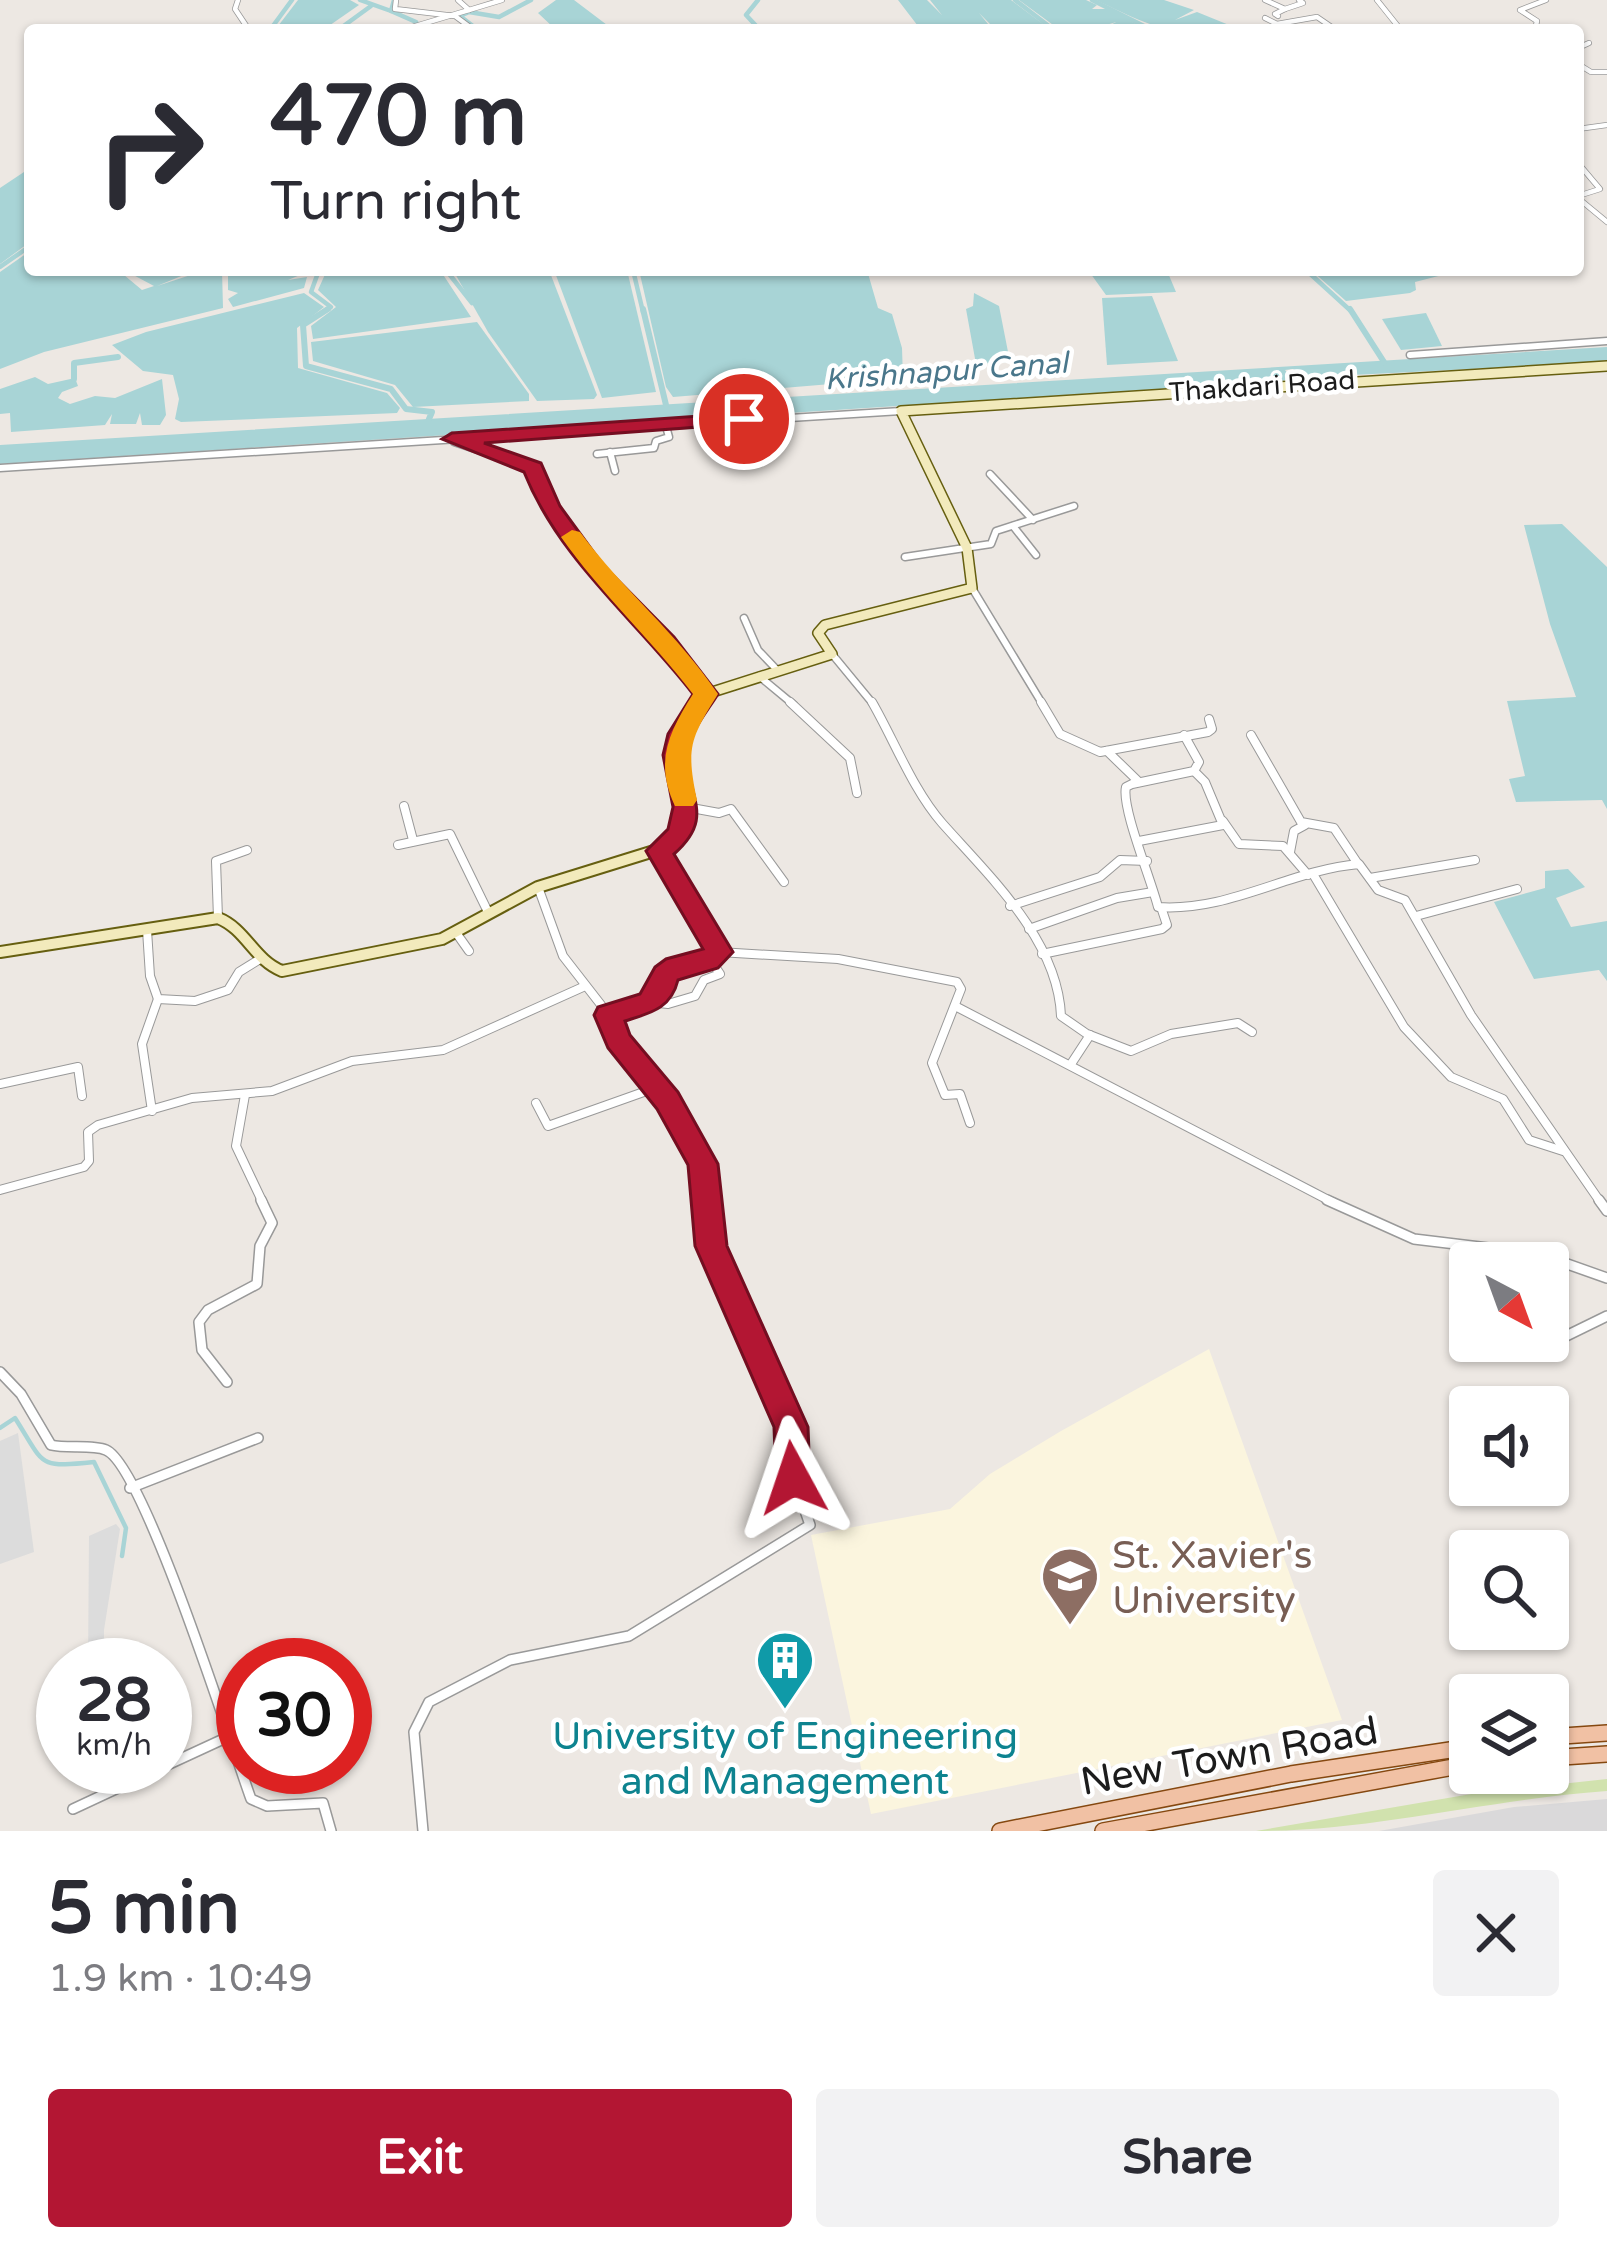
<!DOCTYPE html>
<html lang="en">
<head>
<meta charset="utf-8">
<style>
	body { margin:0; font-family:"Varela Round",sans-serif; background:#f2f2f3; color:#2b2b33; height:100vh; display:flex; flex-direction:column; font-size:45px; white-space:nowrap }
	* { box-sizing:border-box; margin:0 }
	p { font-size:39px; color:#7c7c81 }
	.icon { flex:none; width:66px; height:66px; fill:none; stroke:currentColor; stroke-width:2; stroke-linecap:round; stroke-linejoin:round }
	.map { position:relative; height:1831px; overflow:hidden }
	.sheet { display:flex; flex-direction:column; background:#fff; flex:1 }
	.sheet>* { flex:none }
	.hud { position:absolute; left:24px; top:24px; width:1560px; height:252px; border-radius:12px; box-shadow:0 3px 9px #0004; background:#fff; color:#2b2b33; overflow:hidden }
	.needle { width:78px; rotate:139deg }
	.controls { position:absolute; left:1449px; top:1242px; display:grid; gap:24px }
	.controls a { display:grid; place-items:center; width:120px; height:120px; border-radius:12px; background:#fff; box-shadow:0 3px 9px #0004; font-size:60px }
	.speed { position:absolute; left:36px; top:1638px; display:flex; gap:24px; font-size:60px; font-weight:700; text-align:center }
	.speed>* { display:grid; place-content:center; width:156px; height:156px; border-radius:50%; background:#fff; box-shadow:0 3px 9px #0004; line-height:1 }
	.speed small { font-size:30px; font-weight:400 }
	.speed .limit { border:18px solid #d22; background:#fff; color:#111 }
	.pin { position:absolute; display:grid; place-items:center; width:102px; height:102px; color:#fff; margin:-51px; border:6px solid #fff; border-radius:50%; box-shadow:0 3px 12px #0007 }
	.me { position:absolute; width:132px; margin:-66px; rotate:355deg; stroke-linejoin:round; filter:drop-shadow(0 0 9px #0008) }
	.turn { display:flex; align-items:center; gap:42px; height:252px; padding:0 48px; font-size:54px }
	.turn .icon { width:156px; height:156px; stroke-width:2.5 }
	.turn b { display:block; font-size:84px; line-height:102px }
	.round { display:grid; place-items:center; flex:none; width:126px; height:126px; border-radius:12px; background:#f2f2f3 }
	.headline { display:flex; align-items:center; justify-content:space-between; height:204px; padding:0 48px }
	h1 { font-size:72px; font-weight:700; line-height:90px }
	.button { display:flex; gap:24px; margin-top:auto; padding:24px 48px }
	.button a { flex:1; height:138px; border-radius:12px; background:#b31633; color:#fff; font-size:48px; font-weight:700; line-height:138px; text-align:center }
	.button a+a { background:#f2f2f3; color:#2b2b33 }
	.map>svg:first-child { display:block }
	.residential { fill:#dad9da }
	.education { fill:#fbf5de }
	.grass { fill:#d1e2ae }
	.parking { fill:#dcdcdc }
	.water { fill:#a8d4d6 }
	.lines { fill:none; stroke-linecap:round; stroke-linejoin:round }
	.stream { stroke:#a8d4d6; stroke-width:4.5 }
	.canal-far1 { stroke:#a8d4d6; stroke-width:4.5 }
	.canal { stroke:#a8d4d6; stroke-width:6 }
	.street-far3-casing { stroke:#999; stroke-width:6 }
	.street-far2-casing { stroke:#999; stroke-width:9 }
	.street-far1-casing { stroke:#999; stroke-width:10 }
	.street-casing { stroke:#999; stroke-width:12 }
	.secondary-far1-casing { stroke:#665f10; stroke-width:12 }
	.secondary-casing { stroke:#665f10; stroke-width:14 }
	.primary-casing { stroke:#854810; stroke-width:18 }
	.street-far3 { stroke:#fff; stroke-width:4.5 }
	.street-far2 { stroke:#fff; stroke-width:6 }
	.street-far1 { stroke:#fff; stroke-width:8 }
	.street { stroke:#fff; stroke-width:9 }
	.secondary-far1 { stroke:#f2eabc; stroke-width:9 }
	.secondary { stroke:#f2eabc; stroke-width:10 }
	.primary { stroke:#f1c1a4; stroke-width:15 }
	.route { fill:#b31633; stroke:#740e21; stroke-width:3 }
	.slow { fill:#f59e0b }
	.labels { text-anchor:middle; stroke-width:9; stroke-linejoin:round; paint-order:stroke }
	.far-street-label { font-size:27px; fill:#1c1c1c; stroke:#fff }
	.far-water-label { font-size:30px; font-style:italic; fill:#4a778b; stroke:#fff }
	.near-education-label { font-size:39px; fill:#785e54; stroke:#fff; text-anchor:start }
	.near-culture-label { font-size:39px; fill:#0d838f; stroke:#fff }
	.near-street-label { font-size:39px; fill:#1c1c1c; stroke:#fff }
</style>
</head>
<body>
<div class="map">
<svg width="1607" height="1831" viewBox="0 0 1607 1831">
	<rect width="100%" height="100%" fill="#ede8e3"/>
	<polygon class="residential" points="1607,1799 1607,1831 1379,1831 1514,1807"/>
	<polygon class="education" points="1209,1349 1342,1720 871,1814 811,1535 950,1509 990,1474 1061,1431"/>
	<path class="grass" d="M1607,1779V1791C1489,1799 1374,1831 1256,1831L1477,1793Z"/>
	<g class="parking">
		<polygon points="18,1433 34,1552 0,1564 0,1441"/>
		<polygon points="116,1524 120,1529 104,1630 104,1665 88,1665 89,1536"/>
	</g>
	<g class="water">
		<polygon points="298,0 350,0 359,5 323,30 275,30"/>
		<polygon points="556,0 574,0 611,28 551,30 554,28 538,13"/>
		<polygon points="898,0 927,0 942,15 930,0 1011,0 1051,30 996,30 979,13 993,30 921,30"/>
		<polygon points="1019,0 1086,0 1097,5 1092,9 1108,9 1147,30 1103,29 1116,22 1100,27 1088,25 1100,30 1060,30"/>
		<path d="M1096,0H1164L1194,10L1175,20L1197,12L1229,25C1181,44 1140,21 1096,0Z"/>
		<polygon points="30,168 30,242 0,264 0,188"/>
		<polygon points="30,251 30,270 118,270 142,290 154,286 124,270 196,270 157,286 206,270 222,270 223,308 44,352 0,369 0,272"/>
		<polygon points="228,270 312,270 288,280 307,277 304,288 233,307 228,299 238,293 228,290"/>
		<polygon points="327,270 440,270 471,317 313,339 311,326 336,307 318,290"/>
		<polygon points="453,270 549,270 597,395 594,399 537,401 488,332"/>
		<polygon points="554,270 627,270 656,392 602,398"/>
		<polygon points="639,270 867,270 878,308 892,314 902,348 903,378 673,397 666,387"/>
		<polygon points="1088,270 1168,273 1176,292 1106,295"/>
		<polygon points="1311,270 1457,270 1458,271 1415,282 1416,290 1410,293 1346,301"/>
		<polygon points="304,293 324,307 297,328 298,368 387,393 400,408 397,413 181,422 175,419 179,399 173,375 143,371 112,345 146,332"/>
		<polygon points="974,293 999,306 1010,362 976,364 966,309 973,306"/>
		<polygon points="1152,296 1178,361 1107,365 1102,298"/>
		<polygon points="1426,313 1442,346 1401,350 1382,319"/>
		<polygon points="477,322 529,394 529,401 413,407 395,385 313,361 311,342"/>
		<polygon points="1607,347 1607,360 1589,363 1313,377 1301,377 1293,369 1285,370 1291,377 1283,381 0,464 0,445"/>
		<polygon points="35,377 48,384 75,378 78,386 62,392 58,398 70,404 95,396 115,398 162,379 166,415 160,425 142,425 140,413 136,424 110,424 112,414 105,425 11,432 10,413 0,414 0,389"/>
		<polygon points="1562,524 1607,567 1607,809 1602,800 1516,802 1509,779 1525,776 1507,701 1576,697 1550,624 1524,525"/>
		<polygon points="1568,869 1585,887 1556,898 1571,927 1607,921 1607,981 1599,970 1534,979 1494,902 1545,888 1545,871"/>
	</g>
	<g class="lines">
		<path class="stream" d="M0,1428L15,1418C45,1465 36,1468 94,1462L126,1528L122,1556"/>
		<g class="canal-far1">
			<polyline points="360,0 391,11"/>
			<polyline points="394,0 391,11 416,22 421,30"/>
			<polyline points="758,0 746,15 760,30"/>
			<polyline points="1015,0 1054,30"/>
			<polyline points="1092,0 1152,30"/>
			<polyline points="460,16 469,12 499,17 531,0"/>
			<polyline points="460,16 478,30"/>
			<polyline points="761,28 801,30"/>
			<polyline points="270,30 292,0"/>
			<polyline points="338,30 371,6"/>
			<polyline points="0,267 30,246"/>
			<polyline points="319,270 311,292 331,307 323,312"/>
			<polyline points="446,270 472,303"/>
			<polyline points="633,270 643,312"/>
			<polyline points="1306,270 1352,312"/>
		</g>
		<g class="canal">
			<polyline points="328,309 303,325 306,366 391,389 406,409 432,412 429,419"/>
			<polyline points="643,309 666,405"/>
			<polyline points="1350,309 1384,362"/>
			<polyline points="74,379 74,363 118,357"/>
		</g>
		<g class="street-far3-casing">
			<g id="street-far3">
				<polyline points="238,0 235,9 249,30"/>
				<polyline points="396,0 395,9 455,16 474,30"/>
				<polyline points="1265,0 1285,9 1275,14 1278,16"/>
				<polyline points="1377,0 1401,30"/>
				<polyline points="1285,9 1303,3 1299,0"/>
				<polyline points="469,10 502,0"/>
				<polyline points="1265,18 1277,24 1317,17 1336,30"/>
				<polyline points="402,30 469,10 458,0"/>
				<polyline points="1535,30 1537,21 1520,10 1546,0"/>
				<polyline points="1578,48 1589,43"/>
				<polyline points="1578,64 1591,72 1607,72"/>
				<polyline points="1578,129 1607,125"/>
				<polyline points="1578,163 1600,189 1578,196"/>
				<polyline points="1578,198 1607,222"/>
			</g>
		</g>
		<g class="street-far2-casing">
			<g id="street-far2">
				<polyline points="1410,355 1607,341"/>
				<polyline points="452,436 454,442 533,468 549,507 569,536 706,694"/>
				<polyline points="610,452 615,471"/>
				<polyline points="597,454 654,448 656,441 669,437 665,423"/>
				<polyline points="0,468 901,411"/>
				<polyline points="990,474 1033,520"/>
				<polyline points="1013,526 1036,555"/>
				<polyline points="905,557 991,544 996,531 1074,506"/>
				<polyline points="972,588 1043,705"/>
				<polyline points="744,618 758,650 778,671"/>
				<polyline points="832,654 874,705"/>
				<polyline points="759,676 794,705"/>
			</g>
		</g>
		<g class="street-far1-casing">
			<g id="street-far1">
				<polyline points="790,702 850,758 857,793"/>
				<path d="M872,702C894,740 913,790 942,823C989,876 1058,940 1061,1016L1087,1034L1131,1051L1171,1034L1238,1023L1252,1032"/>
				<polyline points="1041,702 1060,734 1100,752 1208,732 1212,729 1209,719"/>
				<path d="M1184,735L1199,762L1194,771L1132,784L1126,787C1121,807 1151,879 1158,907C1229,912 1290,870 1359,864L1378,890L1405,900L1471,1015L1601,1203"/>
				<polyline points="1251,735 1301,822 1334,828 1358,864"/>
				<polyline points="1107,751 1139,782"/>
				<polyline points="404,806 413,840"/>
				<polyline points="686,807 719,813 731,809 784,882"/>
				<polyline points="1223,821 1239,844 1283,846 1308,875"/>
				<polyline points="1139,841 1223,825 1205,782 1194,771"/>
				<polyline points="398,845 450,834 488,912"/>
				<polyline points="659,851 719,952 838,959 957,982 961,989 932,1063 945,1095 960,1094 970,1123"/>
				<polyline points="1290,852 1294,831 1305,825"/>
				<polyline points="1313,874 1404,1027 1451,1077 1503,1099 1529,1140 1563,1151"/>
				<polyline points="1370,878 1475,860"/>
				<polyline points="538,887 563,956 605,1010 618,1040 667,1100 703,1164 707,1203"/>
				<polyline points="1010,906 1100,877 1120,860 1147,861"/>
				<polyline points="1416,916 1517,889"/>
				<polyline points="218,918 216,861 247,850"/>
				<polyline points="1029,929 1117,898 1153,892"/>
				<polyline points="147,930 150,976 158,999 195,1001 228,990 239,972 260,959"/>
				<polyline points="457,934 469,951"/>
				<polyline points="1042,954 1162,929 1167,925 1162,910"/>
				<polyline points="650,1002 668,1004 695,996 704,980 720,974 710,959"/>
				<polyline points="955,1006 1334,1203"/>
				<polyline points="608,1015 650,1001 670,970 719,952"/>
				<polyline points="1071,1064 1090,1035"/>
				<polyline points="0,1084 78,1067 82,1096"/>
				<polyline points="245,1095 236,1146 263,1203"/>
				<polyline points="536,1103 548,1126 655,1088"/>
				<polyline points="152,1111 142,1044 158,999"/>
				<polyline points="0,1190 84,1167 89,1161 88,1132 98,1125 192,1098 272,1091 352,1061 443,1050 583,987"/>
			</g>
		</g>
		<g class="street-casing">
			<g id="street">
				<polyline points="1327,1200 1414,1239 1539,1254 1607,1278"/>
				<polyline points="1599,1200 1607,1211"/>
				<polyline points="1560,1339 1607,1316"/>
				<path d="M0,1372L21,1394L51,1445C67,1449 92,1444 106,1450C144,1466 232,1747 251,1799L267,1806L323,1803L331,1831"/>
				<polyline points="227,1382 202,1350 199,1322 208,1310 257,1284 260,1246 272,1223 261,1200"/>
				<polyline points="130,1488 258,1438"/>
				<polyline points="165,1766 243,1730"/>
				<polyline points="73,1809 163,1767"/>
				<polyline points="423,1831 414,1732 429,1702 510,1660 629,1636 810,1525 791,1470 791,1427 711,1247 706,1200"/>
			</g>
		</g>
		<g class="secondary-far1-casing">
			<polyline id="secondary-far1" points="699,705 706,694 832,654 818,633 825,625 972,588 967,548 901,411 1607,366"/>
		</g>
		<g class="secondary-casing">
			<path id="secondary" d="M0,952L218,918C246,929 254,960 282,971L442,939L538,887L667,847C700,820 674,789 675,755C676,736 691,718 701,702"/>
		</g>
		<g class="primary-casing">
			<g id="primary">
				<polyline points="1548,1737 1607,1733"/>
				<polyline points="1548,1758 1607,1754"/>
				<polyline points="1000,1831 1291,1774 1470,1747"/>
				<polyline points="1103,1831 1470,1764"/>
			</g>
		</g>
		<use href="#street-far3" class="street-far3"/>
		<use href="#street-far2" class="street-far2"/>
		<use href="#street-far1" class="street-far1"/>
		<use href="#street" class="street"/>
		<use href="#secondary-far1" class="secondary-far1"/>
		<use href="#secondary" class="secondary"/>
		<use href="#primary" class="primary"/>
	</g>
	<path class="route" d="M744,413L752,414V423L484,443L541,463L560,506L603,565L674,637L718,694C707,712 688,733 688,755C687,798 716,817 674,854L733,952L718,968L678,980C671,1009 650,1013 625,1021L630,1035L678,1092L718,1164L727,1246L808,1427L810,1478L805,1489L793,1494L781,1489L776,1478L774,1427L695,1246L688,1165L657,1109L608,1048L594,1015L598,1007L640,994L655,967L666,959L703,949L646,851L668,829L673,807L663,755L668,734L693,694C636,620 559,560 524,472L442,439L452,433Z"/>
	<path class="slow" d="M572,530L580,532C622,589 678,634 718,694C690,739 686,748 697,800L693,806H675C654,762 669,732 693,694C651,639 601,594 561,537Z"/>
	<defs>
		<g id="university-pin" transform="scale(3)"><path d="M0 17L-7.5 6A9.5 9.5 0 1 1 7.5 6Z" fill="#8d6e63" stroke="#fff"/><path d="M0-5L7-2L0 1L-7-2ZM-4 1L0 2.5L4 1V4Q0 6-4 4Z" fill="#fff"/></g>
		<g id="building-pin" transform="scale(3)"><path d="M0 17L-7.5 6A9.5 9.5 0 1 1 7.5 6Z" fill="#0f9aa8" stroke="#fff"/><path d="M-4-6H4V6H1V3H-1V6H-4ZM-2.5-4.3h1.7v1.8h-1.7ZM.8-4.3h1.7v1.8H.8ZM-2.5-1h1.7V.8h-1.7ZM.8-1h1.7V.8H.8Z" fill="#fff"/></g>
	</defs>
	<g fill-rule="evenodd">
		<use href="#university-pin" x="1070" y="1576"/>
		<use href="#building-pin" x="785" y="1660"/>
	</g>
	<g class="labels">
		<g class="far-street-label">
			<text transform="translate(1262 386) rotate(-4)" y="9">Thakdari Road</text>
		</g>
		<g class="far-water-label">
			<text transform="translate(946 371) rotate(-4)" y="10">Krishnapur Canal</text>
		</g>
		<g class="near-education-label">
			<text x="1112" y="1568">St. Xavier's<tspan x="1112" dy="45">University</tspan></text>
		</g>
		<g class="near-culture-label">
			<text x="785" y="1749">University of Engineering<tspan x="785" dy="45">and Management</tspan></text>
		</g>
		<g class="near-street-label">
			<text transform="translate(1229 1755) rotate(-10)" y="14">New Town Road</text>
		</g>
	</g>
</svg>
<div class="controls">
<a><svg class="needle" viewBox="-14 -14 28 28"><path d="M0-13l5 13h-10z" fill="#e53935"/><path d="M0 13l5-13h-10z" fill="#7c7c81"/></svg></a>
<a><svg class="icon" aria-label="sound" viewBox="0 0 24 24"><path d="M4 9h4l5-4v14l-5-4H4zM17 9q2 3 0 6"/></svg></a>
<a><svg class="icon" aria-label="search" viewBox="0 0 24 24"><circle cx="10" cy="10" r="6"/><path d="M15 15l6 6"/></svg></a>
<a><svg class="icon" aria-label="layers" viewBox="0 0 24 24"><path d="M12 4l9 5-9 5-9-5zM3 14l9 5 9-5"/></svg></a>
</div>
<div class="speed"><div>28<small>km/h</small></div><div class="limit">30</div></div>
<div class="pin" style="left:744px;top:419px;background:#d93025"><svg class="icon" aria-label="arrive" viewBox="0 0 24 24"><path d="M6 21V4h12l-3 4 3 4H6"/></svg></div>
<svg class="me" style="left:793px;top:1478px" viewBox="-20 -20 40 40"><path d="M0-17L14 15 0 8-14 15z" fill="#b31633" stroke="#fff" stroke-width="4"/></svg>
<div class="hud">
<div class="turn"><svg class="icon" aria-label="right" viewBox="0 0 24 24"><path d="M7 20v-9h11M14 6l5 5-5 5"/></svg><div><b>470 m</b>Turn right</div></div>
</div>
</div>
<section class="sheet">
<div class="headline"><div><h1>5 min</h1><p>1.9 km · 10:49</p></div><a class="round"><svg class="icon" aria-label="close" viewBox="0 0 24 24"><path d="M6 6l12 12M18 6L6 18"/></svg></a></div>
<div class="button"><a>Exit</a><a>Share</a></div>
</section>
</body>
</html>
